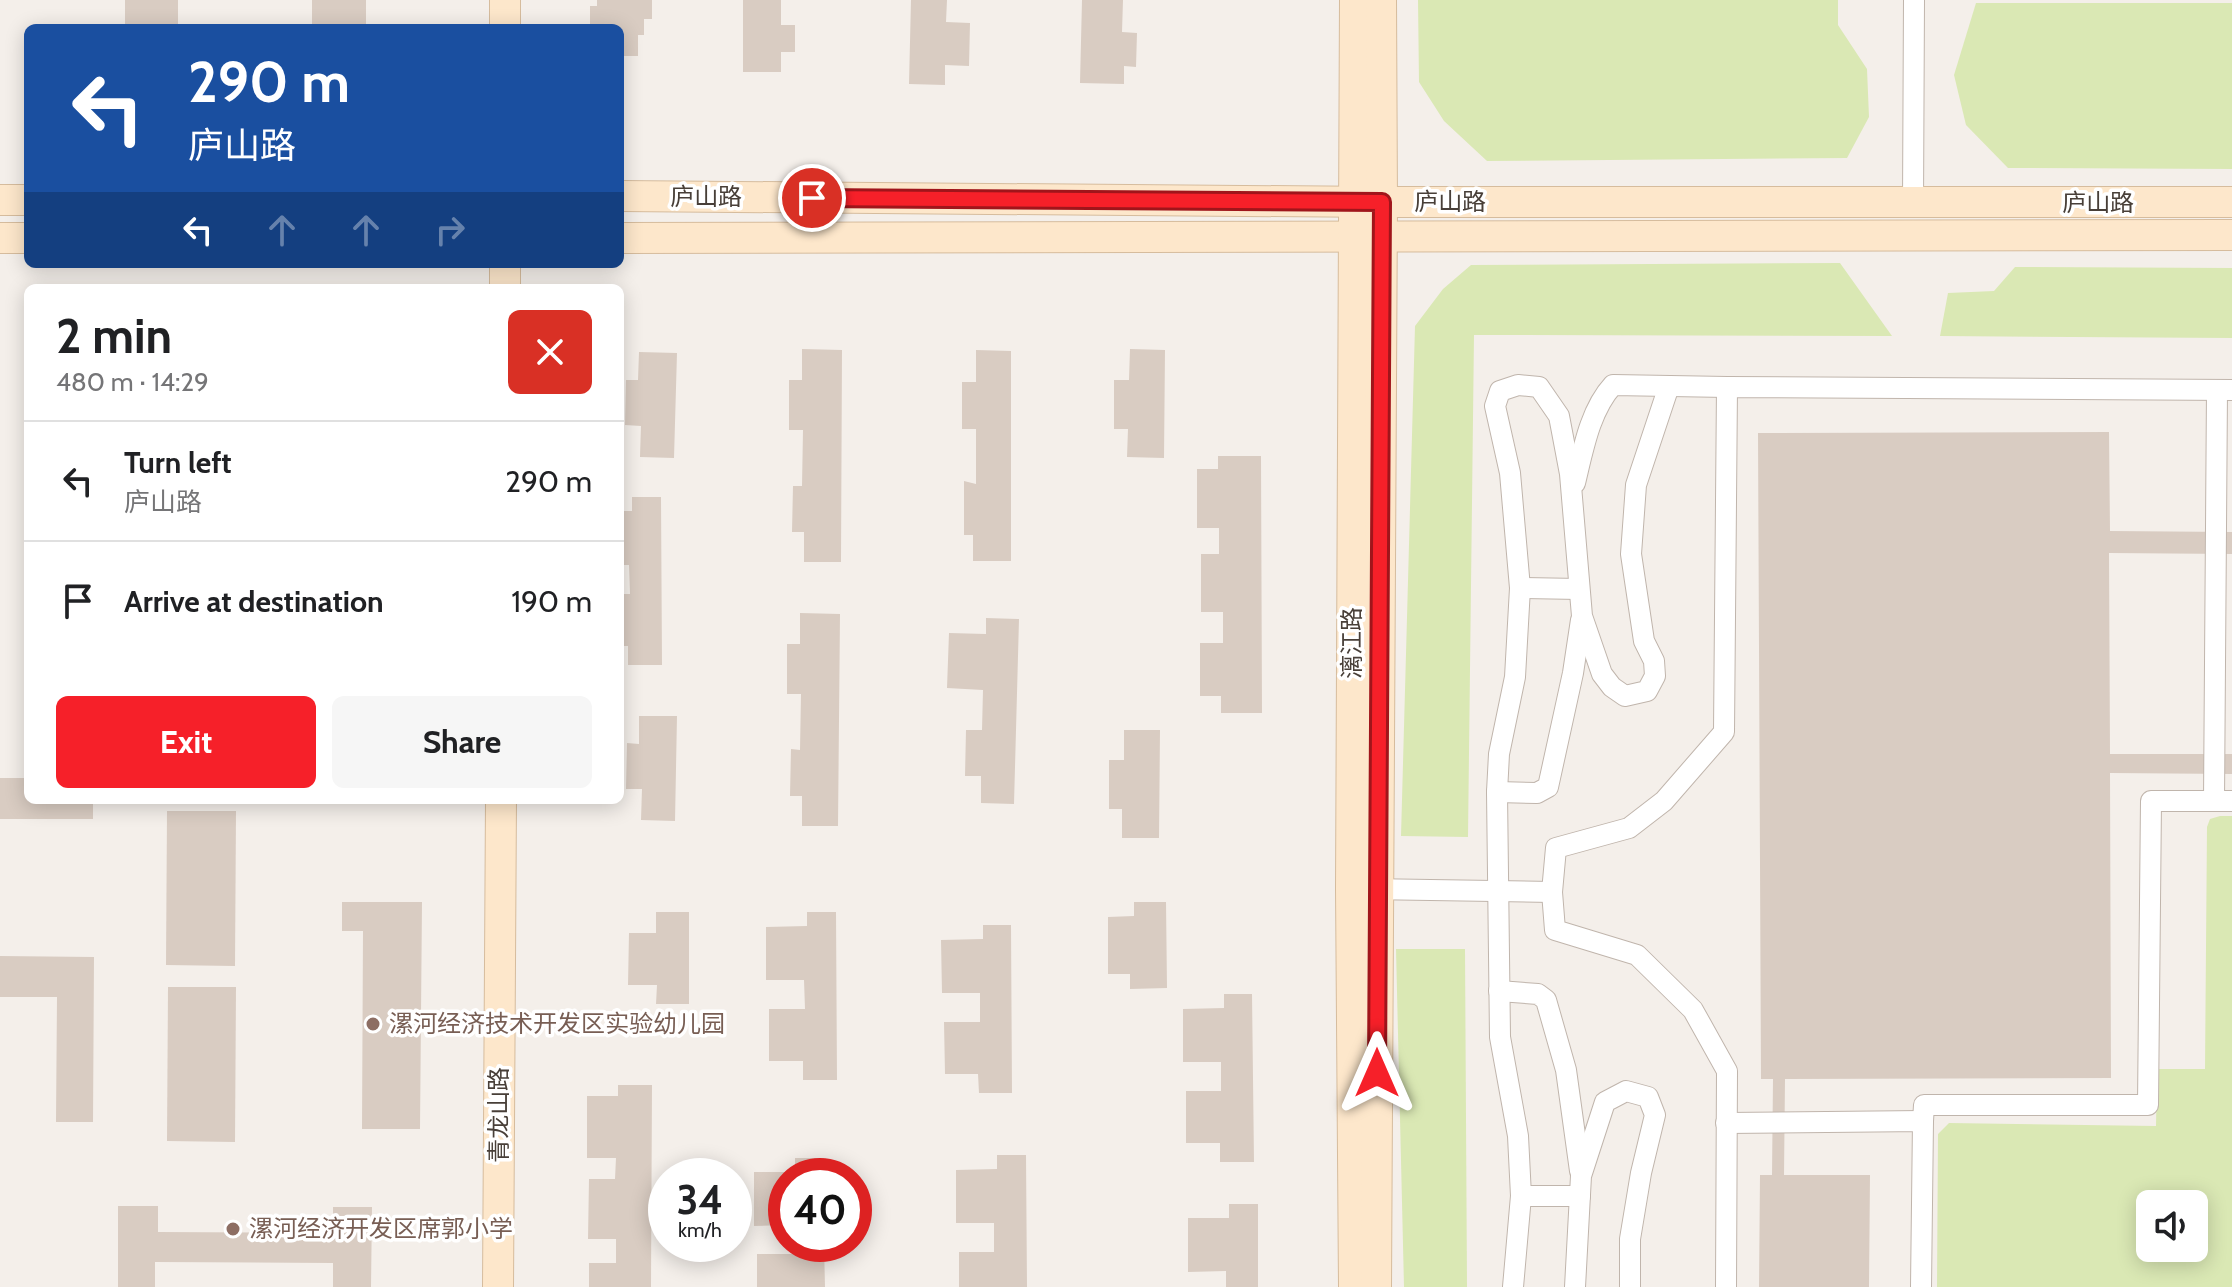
<!DOCTYPE html>
<html lang="en">
<head>
<meta charset="utf-8">
<style>
	body { margin:0; font-family:Cabin,"Noto Sans SC",sans-serif; background:#f6f6f6; color:#202124; height:100vh; display:flex; flex-direction:column; font-size:30px; white-space:nowrap }
	* { box-sizing:border-box; margin:0 }
	p { font-size:26px; color:#757577 }
	.icon { flex:none; width:44px; height:44px; fill:none; stroke:currentColor; stroke-width:2; stroke-linecap:round; stroke-linejoin:round }
	.map { position:relative; flex:1; overflow:hidden }
	.drawer { position:absolute; left:24px; top:284px; width:600px; height:520px; display:flex; flex-direction:column; background:#fff; border-radius:12px; box-shadow:0 4px 20px #0003 }
	.drawer>* { flex:none }
	.hud { position:absolute; left:24px; top:24px; width:600px; height:244px; border-radius:12px; box-shadow:0 4px 20px #0003; background:#1a4fa0; color:#fff; overflow:hidden }
	.fabs { position:absolute; left:2136px; top:1190px; display:grid; gap:16px }
	.fabs a { display:grid; place-items:center; width:72px; height:72px; border-radius:12px; background:#fff; box-shadow:0 4px 20px #0003; font-size:40px }
	.speed { position:absolute; left:648px; top:1158px; display:flex; gap:16px; font-size:40px; font-weight:700; text-align:center }
	.speed>* { display:grid; place-content:center; width:104px; height:104px; border-radius:50%; background:#fff; box-shadow:0 4px 20px #0003; line-height:1 }
	.speed small { font-size:20px; font-weight:400 }
	.speed .limit { border:12px solid #d22; background:#fff; color:#111 }
	.pin { position:absolute; display:grid; place-items:center; width:68px; height:68px; color:#fff; margin:-34px; border:4px solid #fff; border-radius:50%; box-shadow:0 2px 8px #0007 }
	.me { position:absolute; width:88px; margin:-44px; rotate:0deg; stroke-linejoin:round; filter:drop-shadow(0 0 6px #0008) }
	.turn { display:flex; align-items:center; gap:28px; height:168px; padding:0 32px; font-size:36px }
	.turn .icon { width:104px; height:104px; stroke-width:2.5 }
	.turn b { display:block; font-size:56px; line-height:68px }
	.lanes { display:flex; align-items:center; height:76px; padding:0 32px; background:#0003; justify-content:center; gap:40px; direction:ltr }
	.lanes .off { opacity:.35 }
	.round { display:grid; place-items:center; flex:none; width:84px; height:84px; border-radius:12px; background:#f6f6f6 }
	.summary { display:flex; align-items:center; justify-content:space-between; height:136px; padding:0 32px }
	h1 { font-size:48px; font-weight:700; line-height:60px }
	.primary-button { display:flex; gap:16px; margin-top:auto; padding:16px 32px }
	.primary-button a { flex:1; height:92px; border-radius:12px; background:#f62029; color:#fff; font-size:32px; font-weight:700; line-height:92px; text-align:center }
	.primary-button a+a { background:#f6f6f6; color:#202124 }
	ul { padding:0; list-style:none }
	li { display:flex; align-items:center; gap:24px; height:120px; padding:0 32px; border-top:2px solid #e0e0e0 }
	li div { flex:1 }
	li b { display:block; font-size:30px }
	li em { font-style:normal }
	.map>svg:first-child { display:block }
	.green { fill:#dae8b4; fill-rule:evenodd }
	.building { fill:#d9ccc2 }
	.lines { fill:none; stroke-linecap:round; stroke-linejoin:round }
	.street-casing { stroke:#c0b5ac; stroke-width:22 }
	.secondary-casing { stroke:#d6bc9d; stroke-width:32 }
	.street { stroke:#fff; stroke-width:20 }
	.secondary { stroke:#fde7cb; stroke-width:30 }
	.route-casing { stroke:#a0151b; stroke-width:20 }
	.route { stroke:#f62029; stroke-width:14 }
	.education-dot { fill:#8d6e63; stroke:#fff; stroke-width:3 }
	.labels { text-anchor:middle; stroke-width:7; stroke-linejoin:round; paint-order:stroke }
	.street-label { font-size:24px; fill:#483f38; stroke:#fff }
	.education-label { font-size:24px; fill:#785e54; stroke:#fff; text-anchor:start }
</style>
</head>
<body>
<div class="map">
<svg width="2232" height="1287" viewBox="0 0 2232 1287">
	<rect width="100%" height="100%" fill="#f4efea"/>
	<g class="green">
		<polygon points="1418,0 1838,0 1838,25 1867,69 1869,117 1847,158 1487,161 1444,121 1419,82"/>
		<polygon points="1976,3 2232,3 2232,169 2008,168 1966,125 1954,75"/>
		<polygon points="1840,263 1892,336 1474,335 1468,837 1401,836 1415,326 1443,289 1471,265"/>
		<polygon points="2015,267 2232,268 2232,338 1940,336 1948,293 1994,291"/>
		<path d="M2220,816H2232V1287H1937L1938,1134L1949,1123L2156,1126L2157,1069H2205L2207,827L2210,819ZM2150,1204H2194V1248H2150Z"/>
		<polygon points="1396,949 1465,949 1467,1287 1404,1287"/>
	</g>
	<g class="building">
		<rect x="125" y="0" width="53" height="28"/>
		<rect x="312" y="0" width="54" height="28"/>
		<polygon points="597,0 652,0 652,19 644,19 644,35 638,35 638,56 620,56 620,28 590,28 590,6 597,6"/>
		<polygon points="743,0 781,0 781,25 795,25 795,52 781,52 781,72 743,72"/>
		<polygon points="911,0 947,0 946,22 970,23 969,66 945,65 945,85 909,84"/>
		<polygon points="1082,0 1123,0 1122,32 1137,33 1136,67 1124,66 1124,84 1080,83"/>
		<polygon points="802,349 842,350 841,562 804,562 804,532 792,532 793,486 802,486 803,430 789,430 789,380 802,380"/>
		<polygon points="1130,349 1165,350 1164,458 1127,457 1128,429 1114,429 1114,380 1129,380"/>
		<polygon points="976,350 1011,351 1011,561 973,561 973,535 964,535 964,481 976,484 976,429 962,429 962,382 976,382"/>
		<polygon points="639,352 677,353 674,458 640,457 641,426 625,425 626,380 638,380"/>
		<polygon points="2109,432 2110,531 2232,532 2232,554 2109,553 2110,754 2232,754 2232,774 2110,773 2111,1078 1785,1079 1784,1175 1870,1175 1869,1287 1759,1287 1760,1175 1772,1175 1773,1079 1761,1079 1758,433"/>
		<polygon points="1218,456 1261,456 1262,713 1221,713 1221,696 1200,696 1200,643 1223,643 1223,612 1201,612 1201,554 1219,554 1219,528 1197,528 1197,469 1218,469"/>
		<polygon points="632,497 661,497 662,665 628,665 628,646 620,646 620,594 630,594 629,565 620,565 620,511 632,511"/>
		<polygon points="800,613 840,614 838,826 802,826 802,796 790,796 791,749 800,750 801,694 787,694 787,644 800,644"/>
		<polygon points="986,618 1019,619 1014,804 981,803 981,776 965,776 966,730 982,730 983,690 947,688 949,633 986,634"/>
		<polygon points="639,716 677,716 675,821 641,820 642,789 626,789 627,743 639,744"/>
		<polygon points="1124,730 1160,730 1159,838 1122,838 1122,809 1109,809 1109,760 1124,760"/>
		<polygon points="0,778 28,778 28,800 93,800 93,819 0,819"/>
		<polygon points="167,811 236,811 235,966 166,965"/>
		<polygon points="342,902 422,902 420,1129 362,1129 363,931 342,931"/>
		<polygon points="1134,902 1166,902 1167,988 1130,989 1130,974 1108,974 1108,917 1134,916"/>
		<polygon points="656,912 689,912 689,1004 656,1004 657,985 628,985 629,933 656,933"/>
		<polygon points="807,912 836,912 837,1080 803,1080 803,1061 769,1061 769,1009 805,1009 804,980 766,980 766,927 807,926"/>
		<polygon points="983,925 1011,925 1012,1093 979,1093 978,1074 945,1074 944,1022 980,1022 980,993 942,993 941,940 983,939"/>
		<polygon points="0,956 94,957 93,1122 56,1122 57,997 0,997"/>
		<polygon points="168,987 236,987 235,1142 167,1141"/>
		<polygon points="1224,994 1252,994 1254,1162 1220,1162 1220,1143 1186,1143 1186,1091 1221,1091 1221,1062 1183,1062 1183,1009 1224,1008"/>
		<polygon points="618,1085 652,1085 651,1287 589,1287 589,1263 616,1263 616,1239 588,1239 589,1179 615,1179 616,1158 587,1158 587,1096 618,1096"/>
		<polygon points="997,1155 1026,1155 1027,1287 959,1287 959,1252 994,1252 994,1223 956,1223 956,1170 997,1169"/>
		<polygon points="795,1158 824,1158 824,1176 786,1176 786,1225 754,1226 754,1172 795,1172"/>
		<polygon points="1229,1204 1258,1204 1258,1287 1226,1287 1226,1271 1188,1272 1188,1218 1229,1218"/>
		<polygon points="118,1206 158,1206 158,1232 333,1233 333,1207 372,1207 371,1287 333,1287 333,1263 155,1262 155,1287 118,1287"/>
		<polygon points="792,1244 824,1244 825,1287 757,1287 757,1254 792,1254"/>
	</g>
	<g class="lines">
		<g class="street-casing">
			<g id="street">
				<polyline points="1913,203 1914,0"/>
				<path d="M1575,483C1583,450 1590,410 1613,385L1727,387"/>
				<polyline points="1520,588 1579,589"/>
				<polyline points="1497,792 1537,793 1548,787 1573,673 1581,620"/>
				<polyline points="2214,801 2217,390"/>
				<polyline points="1367,889 1552,892"/>
				<polyline points="1499,991 1538,994 1546,1000 1566,1070 1580,1171"/>
				<polyline points="1923,1121 1924,1105 2148,1105 2151,801 2232,801"/>
				<polyline points="1726,1123 1923,1121 1921,1287"/>
				<polyline points="1521,1196 1580,1196"/>
				<polyline points="1513,1287 1521,1196 1518,1136 1500,1037 1497,792 1499,754 1515,677 1520,588 1510,473 1495,406 1500,391 1518,385 1539,387 1559,416 1563,437 1570,474 1582,616 1602,674 1612,687 1625,696 1647,691 1655,676 1654,661 1644,641 1631,554 1636,485 1669,386"/>
				<polyline points="1575,1287 1581,1176 1605,1102 1626,1091 1648,1097 1655,1115 1641,1173 1630,1239 1630,1287"/>
				<polyline points="1726,1287 1727,1071 1693,1010 1637,955 1555,930 1552,892 1556,848 1629,828 1664,801 1724,732 1727,387 2232,390"/>
			</g>
		</g>
		<g class="secondary-casing">
			<g id="secondary">
				<polyline points="505,28 505,0"/>
				<polyline points="620,196 1382,202 2232,202"/>
				<polyline points="0,200 28,200"/>
				<polyline points="0,238 28,238"/>
				<polyline points="620,238 2232,235"/>
				<polyline points="505,288 505,264"/>
				<polyline points="498,1287 501,800"/>
				<polyline points="1354,1287 1351,889 1355,0"/>
				<polyline points="1376,1287 1382,202 1381,0"/>
			</g>
		</g>
		<use href="#street" class="street"/>
		<use href="#secondary" class="secondary"/>
	</g>
	<g class="lines">
		<g class="route-casing">
			<polyline id="route" points="812,198 1382,202 1377,1073"/>
		</g>
		<use href="#route" class="route"/>
	</g>
	<g class="education-dot">
		<circle cx="373" cy="1024" r="8"/>
		<circle cx="233" cy="1229" r="8"/>
	</g>
	<g class="labels">
		<g class="street-label">
			<text x="706" y="205">庐山路</text>
			<text x="1450" y="210">庐山路</text>
			<text x="2098" y="211">庐山路</text>
			<text transform="translate(1352 643) rotate(-90)" y="8">漓江路</text>
			<text transform="translate(499 1115) rotate(-90)" y="8">青龙山路</text>
		</g>
		<g class="education-label">
			<text x="389" y="1032">漯河经济技术开发区实验幼儿园</text>
			<text x="249" y="1237">漯河经济开发区席郭小学</text>
		</g>
	</g>
</svg>
<div class="fabs">
<a><svg class="icon" aria-label="sound" viewBox="0 0 24 24"><path d="M4 9h4l5-4v14l-5-4H4zM17 9q2 3 0 6"/></svg></a>
</div>
<div class="speed"><div>34<small>km/h</small></div><div class="limit">40</div></div>
<div class="pin" style="left:812px;top:198px;background:#d93025"><svg class="icon" aria-label="arrive" viewBox="0 0 24 24"><path d="M6 21V4h12l-3 4 3 4H6"/></svg></div>
<svg class="me" style="left:1377px;top:1073px" viewBox="-20 -20 40 40"><path d="M0-17L14 15 0 8-14 15z" fill="#f62029" stroke="#fff" stroke-width="4"/></svg>
<div class="hud">
<div class="turn"><svg class="icon" aria-label="left" viewBox="0 0 24 24"><path d="M17 20v-9H6M10 6l-5 5 5 5"/></svg><div><b>290 m</b>庐山路</div></div>
<div class="lanes"><svg class="icon" aria-label="left" viewBox="0 0 24 24"><path d="M17 20v-9H6M10 6l-5 5 5 5"/></svg><svg class="icon off" aria-label="ahead" viewBox="0 0 24 24"><path d="M12 20V5M6 11l6-6 6 6"/></svg><svg class="icon off" aria-label="ahead" viewBox="0 0 24 24"><path d="M12 20V5M6 11l6-6 6 6"/></svg><svg class="icon off" aria-label="right" viewBox="0 0 24 24"><path d="M7 20v-9h11M14 6l5 5-5 5"/></svg></div>
</div>
<section class="drawer">
<div class="summary"><div><h1>2 min</h1><p>480 m · 14:29</p></div><a class="round" style="background:#d93025;color:#fff"><svg class="icon" aria-label="close" viewBox="0 0 24 24"><path d="M6 6l12 12M18 6L6 18"/></svg></a></div>
<ul>
<li><svg class="icon" aria-label="left" viewBox="0 0 24 24"><path d="M17 20v-9H6M10 6l-5 5 5 5"/></svg><div><b>Turn left</b><p>庐山路</p></div><em>290 m</em></li>
<li><svg class="icon" aria-label="arrive" viewBox="0 0 24 24"><path d="M6 21V4h12l-3 4 3 4H6"/></svg><div><b>Arrive at destination</b></div><em>190 m</em></li>
</ul>
<div class="primary-button"><a>Exit</a><a>Share</a></div>
</section>
</div>
</body>
</html>
